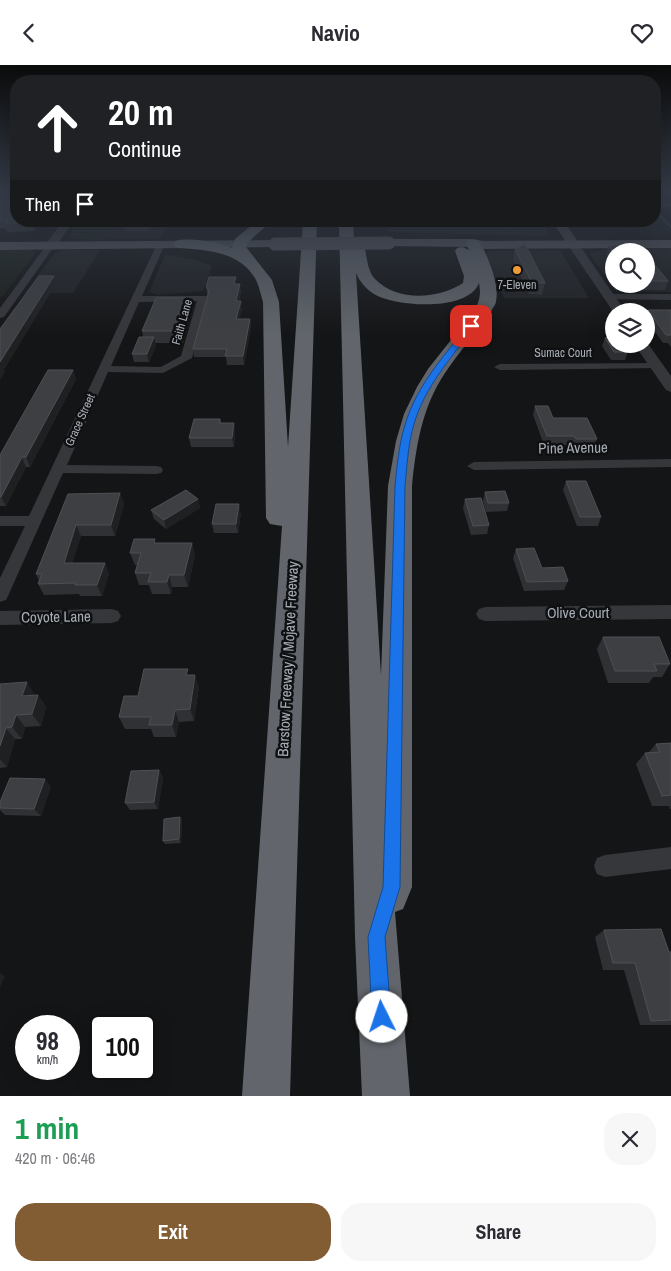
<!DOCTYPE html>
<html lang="en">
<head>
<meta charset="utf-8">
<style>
	body { margin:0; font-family:"Archivo Narrow",sans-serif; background:#f7f7f7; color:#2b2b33; height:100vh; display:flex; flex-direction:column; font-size:19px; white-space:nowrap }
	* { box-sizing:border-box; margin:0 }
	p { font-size:16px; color:#7c7c81 }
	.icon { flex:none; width:28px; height:28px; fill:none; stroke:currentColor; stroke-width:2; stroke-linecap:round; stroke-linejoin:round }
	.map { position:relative; height:1031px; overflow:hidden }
	.details { display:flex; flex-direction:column; background:#fff; flex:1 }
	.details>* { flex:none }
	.guide { position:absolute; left:10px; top:10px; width:651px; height:152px; border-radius:20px; box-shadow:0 5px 20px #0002; background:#202124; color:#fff; overflow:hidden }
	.fabs { position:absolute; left:605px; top:178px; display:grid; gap:10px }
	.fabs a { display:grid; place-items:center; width:50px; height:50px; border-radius:50%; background:#fff; box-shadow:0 5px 20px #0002; font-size:25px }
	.speed { position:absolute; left:15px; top:950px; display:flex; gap:10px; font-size:25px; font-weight:700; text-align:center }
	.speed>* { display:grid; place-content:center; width:65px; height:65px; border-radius:50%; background:#fff; box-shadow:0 5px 20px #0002; line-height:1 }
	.speed small { font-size:12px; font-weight:400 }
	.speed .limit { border:2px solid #111; border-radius:8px; background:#fff; color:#111 }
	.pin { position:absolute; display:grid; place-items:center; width:42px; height:42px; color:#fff; margin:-21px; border-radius:10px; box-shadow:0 2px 8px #0006 }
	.me { position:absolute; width:55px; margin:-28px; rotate:356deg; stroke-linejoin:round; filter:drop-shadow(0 0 4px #0008) }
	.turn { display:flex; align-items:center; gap:18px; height:105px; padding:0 15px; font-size:22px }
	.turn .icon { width:65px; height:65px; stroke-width:2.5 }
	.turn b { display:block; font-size:35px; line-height:42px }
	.then { display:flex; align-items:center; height:48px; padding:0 15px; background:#0003; gap:10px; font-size:19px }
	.round { display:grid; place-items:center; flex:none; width:52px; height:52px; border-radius:20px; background:#f7f7f7 }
	.overview { display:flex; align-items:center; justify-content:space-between; height:85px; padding:0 15px }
	h1 { font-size:30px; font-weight:700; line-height:38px; color:#1e9e55 }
	.button { display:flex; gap:10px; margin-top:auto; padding:10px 15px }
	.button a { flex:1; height:58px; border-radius:20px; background:#825d34; color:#fff; font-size:20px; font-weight:700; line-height:58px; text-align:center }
	.button a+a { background:#f7f7f7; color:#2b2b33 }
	header { display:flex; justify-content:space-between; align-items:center; height:65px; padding:0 15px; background:#fff; font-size:22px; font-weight:700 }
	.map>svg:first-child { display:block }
	.built { fill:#202123; fill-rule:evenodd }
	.green { fill:#1b211b }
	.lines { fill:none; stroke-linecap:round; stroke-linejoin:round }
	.stream { stroke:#2b353a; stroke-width:2 }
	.minor { fill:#36373b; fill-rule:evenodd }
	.tertiary { fill:#36373b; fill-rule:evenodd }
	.secondary { fill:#44464b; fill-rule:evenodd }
	.primary { fill:#52545a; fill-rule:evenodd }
	.motorway { fill:#62666c; fill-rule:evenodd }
	.primary-bridge { stroke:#52545a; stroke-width:13 }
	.wall { fill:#303134 }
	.shaded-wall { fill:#1f2022 }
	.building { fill:#3d3f42; stroke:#4d5054 }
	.route { fill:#1a73e8; stroke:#114b97 }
	.poi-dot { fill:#ed9b36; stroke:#0f1011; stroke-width:2 }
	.labels { text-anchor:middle; stroke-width:5; stroke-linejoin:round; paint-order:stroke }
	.far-poi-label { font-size:12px; fill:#a7adb6; stroke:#0f1011 }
	.far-street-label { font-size:12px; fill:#a7adb6; stroke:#0f1011 }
	.street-label { font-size:15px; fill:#a7adb6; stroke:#0f1011 }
</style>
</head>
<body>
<header><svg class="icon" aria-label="back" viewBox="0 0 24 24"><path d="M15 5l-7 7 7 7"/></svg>Navio<svg class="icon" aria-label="heart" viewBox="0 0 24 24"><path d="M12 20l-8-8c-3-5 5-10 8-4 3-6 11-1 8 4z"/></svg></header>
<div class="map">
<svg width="671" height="1031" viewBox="0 0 671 1031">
	<rect width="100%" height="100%" fill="#141516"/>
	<g class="built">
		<polygon points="116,156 169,156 161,173 105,173"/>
		<polygon points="388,156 541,156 549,169 542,171 389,167"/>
		<path d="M671,183V227L616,226L589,188L604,184ZM614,186H646V219H614Z"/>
		<polygon points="64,185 100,185 73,228 25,228 55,188"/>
		<polygon points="560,185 589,233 504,233 485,189 490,186"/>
		<polygon points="165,190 196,195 212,201 203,226 158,230 149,227"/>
	</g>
	<g class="green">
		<polygon points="78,156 116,156 104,175 73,174 70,169"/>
		<polygon points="0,185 32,185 36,187 3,231 0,232"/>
	</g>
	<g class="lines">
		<polyline class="stream" points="655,146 671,162"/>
		<g class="minor">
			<rect x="655" y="138" width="16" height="4"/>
			<path d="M161,176L165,179L142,231H206L208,233L192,293L163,308L108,307L67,400L156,401L161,402L163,405L161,408L156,409L63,408L8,531L6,535L0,537V513L25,461H0V451H29L157,179ZM197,236L181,291L161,302L111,301L139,237Z"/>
			<polygon points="48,178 55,180 4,252 0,253 0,243"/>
			<polygon points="610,229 671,229 671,235 607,234 605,232"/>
			<polygon points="657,298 663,301 661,303 500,305 494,302 500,299"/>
			<polygon points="671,394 671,402 474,405 467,401 474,397"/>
			<polygon points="671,540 671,554 485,556 479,554 476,549 479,544 485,542"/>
			<polygon points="112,544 118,546 121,551 118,556 112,558 0,560 0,546"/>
			<polygon points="671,782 671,804 605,812 597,809 594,801 597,793 605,790"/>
		</g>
		<g class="tertiary">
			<polygon points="63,156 74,156 55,182 47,182 45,180"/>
			<polygon points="574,177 578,178 625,246 614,246 614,248 568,180"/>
			<polygon points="646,276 671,311 671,327 666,325 634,279 646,279"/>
		</g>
		<polygon class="secondary" points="552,156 564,156 580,180 578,183 570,183"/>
		<g class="primary">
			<polygon points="389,174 473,174 483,176 671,175 671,183 483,184 473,182 384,181 382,178 384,175"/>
			<polygon points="275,175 282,179 280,182 0,185 0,177"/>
		</g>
		<g class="motorway">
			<path d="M257,156H272L247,178L246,182L272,215L279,237L288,382L303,156H317L290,1031H242L282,461L270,459L266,453L263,237C261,230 259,221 256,215C241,187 208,185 180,183L175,182L173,179L175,176C192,172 215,177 232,183L235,174Z"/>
			<path d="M339,156H353L354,176L362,177L364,180C367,190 367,206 375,214C397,237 439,234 463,218L464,211L455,186L457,183L462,182L469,185L466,178L468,175H478C487,188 500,220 496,236C496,240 492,243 491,247C476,268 459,287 445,308C422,342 416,381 412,421V822L403,844L395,847L410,1031H362L355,872ZM356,208C360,217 366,224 374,229C396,242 468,247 479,218C481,229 480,236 474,246L428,304L417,322L404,349L396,376L388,421L381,610Z"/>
		</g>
		<polyline class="primary-bridge" points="275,179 389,178"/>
	</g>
	<g class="wall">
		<polygon points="0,133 42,156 34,166 8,167 6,163 0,163"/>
		<polygon points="154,156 149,166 125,166 124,160"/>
		<polygon points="415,156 435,156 435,157 416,157"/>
		<polygon points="609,181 614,186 614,199 606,189"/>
		<polygon points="515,184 545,218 542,230 529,229 513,195"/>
		<polygon points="646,200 668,216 665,225 645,225 641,219 646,219"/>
		<polygon points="237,219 241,226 239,236 242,244 239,254 250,254 251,263 244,300 227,300 226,292 194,292 193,284 207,230 206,222"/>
		<polygon points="192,245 183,278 155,278 156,281 149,297 134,297 132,289 143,272 142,266"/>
		<polygon points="648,245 671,245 671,282 668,278 663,278 646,254 646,250"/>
		<polygon points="605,273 628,287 625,295 611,295 602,281"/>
		<polygon points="73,305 76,314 30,402 26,402 6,441 0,441 0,390"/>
		<polygon points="535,341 553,353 597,374 593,383 573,383 571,380 544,380 533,350"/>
		<polygon points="220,354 221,358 235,367 234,382 191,382 189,373"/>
		<polygon points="566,416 601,452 598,461 577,461 563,425"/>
		<polygon points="485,427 509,438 507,446 486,447 483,436"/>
		<polygon points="120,428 124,439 115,471 81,471 72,498 105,498 109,509 102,531 80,531 79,529 44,530 38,519 39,516 36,509 68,429"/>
		<polygon points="198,434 200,443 166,464 154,454 151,445"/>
		<polygon points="465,434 489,460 487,469 471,470 463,443"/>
		<polygon points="241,448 238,468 214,468 212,459"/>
		<polygon points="156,478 192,478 195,490 188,522 172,522 171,529 152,529 149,520 139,520 135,508 137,500 135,500 130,488"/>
		<polygon points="516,484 542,503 568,516 564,525 524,526 513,493"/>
		<polygon points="603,572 670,599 662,612 653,612 649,618 608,618 597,584"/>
		<polygon points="190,610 199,622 194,656 179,657 176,672 154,672 151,664 125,664 119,652 138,631"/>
		<polygon points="0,619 35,630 38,630 46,642 41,661 25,662 22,674 15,674 7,702 0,703"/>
		<polygon points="671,678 671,744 670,744 669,741 652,741 636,699 645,688 649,687 656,679"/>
		<polygon points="159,705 163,713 158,744 130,745 125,738"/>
		<polygon points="51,721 41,751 5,750 0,745 0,737"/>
		<polygon points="180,752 182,755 181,778 165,779 163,776"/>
		<polygon points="604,865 669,887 671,887 671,960 640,960 624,905 603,905 595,872"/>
	</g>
	<g class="shaded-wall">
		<polygon points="33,156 42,156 34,166 31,158"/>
		<polygon points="149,156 154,156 149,166 148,159"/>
		<polygon points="54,211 56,219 4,305 5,307 0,315 0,297"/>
		<polygon points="240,219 241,226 237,244 236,236"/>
		<polygon points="190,233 192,245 183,278 181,266"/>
		<polygon points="241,236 242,244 237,263 236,254"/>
		<polygon points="250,254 251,263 244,300 243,291"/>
		<polygon points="154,272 156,281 149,297 147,289"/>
		<polygon points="73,305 76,314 30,402 26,392"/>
		<polygon points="234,358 235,367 234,382 232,373"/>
		<polygon points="22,392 26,402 6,441 1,432"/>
		<polygon points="120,428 124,439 115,471 111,460"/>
		<polygon points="198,434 200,443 166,464 164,455"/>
		<polygon points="239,439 241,448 238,468 236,459"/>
		<polygon points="76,460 81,471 69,509 64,498"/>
		<polygon points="192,478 195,490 188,522 184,510"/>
		<polygon points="105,498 109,509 102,531 97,520"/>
		<polygon points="169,510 172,522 171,529 167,517"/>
		<polygon points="195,610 199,622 194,656 190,644"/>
		<polygon points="27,617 35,630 31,643 22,631"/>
		<polygon points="38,630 46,642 41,661 32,649"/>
		<polygon points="175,645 179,657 176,672 172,660"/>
		<polygon points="16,650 25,662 22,674 12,662"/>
		<polygon points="6,663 15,674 7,702 0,694 0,681"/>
		<polygon points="159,705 163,713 158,744 154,737"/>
		<polygon points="45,714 51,721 41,751 34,744"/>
		<polygon points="180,752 182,755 181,778 179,774"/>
		<polygon points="0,908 5,911 0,923"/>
	</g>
	<g class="building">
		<polygon points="7,126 16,126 16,156 33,156 31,158 5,158 8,155 0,155 0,133"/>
		<polygon points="126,156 149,156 148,159 124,160"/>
		<polygon points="525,179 545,218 532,218 515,184"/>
		<polygon points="624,180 628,186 614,187 609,181"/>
		<polygon points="646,200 655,200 668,216 649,216 646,213"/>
		<polygon points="39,211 54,211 0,297 0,264"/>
		<polygon points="209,212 236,212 234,219 240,219 236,236 241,236 236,254 250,254 243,291 225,291 227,284 193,284 209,226 206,222"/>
		<polygon points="156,233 190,233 181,266 142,266"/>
		<polygon points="648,245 671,245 671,270 666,270"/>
		<polygon points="139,272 154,272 147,289 132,289"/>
		<polygon points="614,272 614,279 623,279 628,287 614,287 605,273"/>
		<polygon points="48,305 73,305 26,392 22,392 1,432 0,432 0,390"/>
		<polygon points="535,341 548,341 553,353 587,353 597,374 576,374 574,371 547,371"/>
		<polygon points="194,354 220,354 220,358 234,358 232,373 189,373"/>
		<polygon points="566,416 586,416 601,452 580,452"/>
		<polygon points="186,425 198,434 164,455 151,445"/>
		<polygon points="505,426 509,438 488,438 485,427"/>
		<polygon points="120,428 111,460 76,460 64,498 105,498 97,520 75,520 76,518 38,519 42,509 36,509 68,429"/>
		<polygon points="481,433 489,460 473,461 465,434"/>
		<polygon points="216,439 239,439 236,459 212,459"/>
		<polygon points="134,474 155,474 154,478 192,478 184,510 169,510 167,517 148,517 151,508 135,508 141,488 130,488"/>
		<polygon points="534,483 542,503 563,502 568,516 527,517 516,484"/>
		<polygon points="603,572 659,572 670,599 654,599 657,606 615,606"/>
		<polygon points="144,604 188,604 186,610 195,610 190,644 175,645 172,660 149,660 151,652 119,652 124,631 138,631"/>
		<polygon points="27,617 22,631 38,630 32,649 16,650 12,662 6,663 0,681 0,619"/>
		<polygon points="671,678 671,730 662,731 645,688 660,687 656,679"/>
		<polygon points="159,705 154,737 125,738 131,706"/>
		<polygon points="10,713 45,714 34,744 0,743 0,737"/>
		<polygon points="180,752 179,774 163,776 164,754"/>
		<polygon points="661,864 669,887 671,887 671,955 651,956 635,898 613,898 604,865"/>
	</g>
	<linearGradient id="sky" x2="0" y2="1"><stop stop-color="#0b0c0c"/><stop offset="0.47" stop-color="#343b47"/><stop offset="1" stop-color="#343b47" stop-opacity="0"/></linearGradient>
	<rect width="671" height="270" fill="url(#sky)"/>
	<path class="route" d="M469,259L475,261C452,292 425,321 414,359C408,379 407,401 405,421L400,822L385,872L391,952L388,958L382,961L375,958L372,952L368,872L383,822L395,421C397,401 399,379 405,360C416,321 445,290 469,259Z"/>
	<circle class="poi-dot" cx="517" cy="205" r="5"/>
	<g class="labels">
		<g class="far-poi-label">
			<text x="517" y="224">7-Eleven</text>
		</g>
		<g class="far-street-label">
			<text transform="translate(182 257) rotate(-74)" y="4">Faith Lane</text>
			<text x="563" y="292">Sumac Court</text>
			<text transform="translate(80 355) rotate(-66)" y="4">Grace Street</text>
		</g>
		<g class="street-label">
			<text transform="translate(573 383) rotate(-1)" y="5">Pine Avenue</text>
			<text x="578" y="553">Olive Court</text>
			<text transform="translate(56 552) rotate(-1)" y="5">Coyote Lane</text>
			<text transform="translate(288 594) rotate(-87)" y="5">Barstow Freeway / Mojave Freeway</text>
		</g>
	</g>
</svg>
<div class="fabs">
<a><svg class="icon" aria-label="search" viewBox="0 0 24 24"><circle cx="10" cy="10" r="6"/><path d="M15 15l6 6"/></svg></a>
<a><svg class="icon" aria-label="layers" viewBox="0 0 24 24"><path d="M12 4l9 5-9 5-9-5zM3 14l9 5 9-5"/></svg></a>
</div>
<div class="speed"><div>98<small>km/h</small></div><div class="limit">100</div></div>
<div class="pin" style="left:471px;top:261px;background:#d93025"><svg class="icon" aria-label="arrive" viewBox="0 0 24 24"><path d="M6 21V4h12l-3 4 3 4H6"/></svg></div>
<svg class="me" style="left:382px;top:952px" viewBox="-20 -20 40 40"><circle r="19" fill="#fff"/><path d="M0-13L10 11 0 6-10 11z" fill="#1a73e8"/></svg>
<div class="guide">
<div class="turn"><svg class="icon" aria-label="ahead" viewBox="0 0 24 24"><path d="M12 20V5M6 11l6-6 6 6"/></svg><div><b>20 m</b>Continue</div></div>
<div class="then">Then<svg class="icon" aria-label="arrive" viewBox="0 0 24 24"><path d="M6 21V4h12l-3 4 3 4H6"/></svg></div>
</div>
</div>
<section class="details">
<div class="overview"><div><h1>1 min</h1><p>420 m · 06:46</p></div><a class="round"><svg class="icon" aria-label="close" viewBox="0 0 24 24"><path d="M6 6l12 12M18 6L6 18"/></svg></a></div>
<div class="button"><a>Exit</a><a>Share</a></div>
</section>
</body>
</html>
